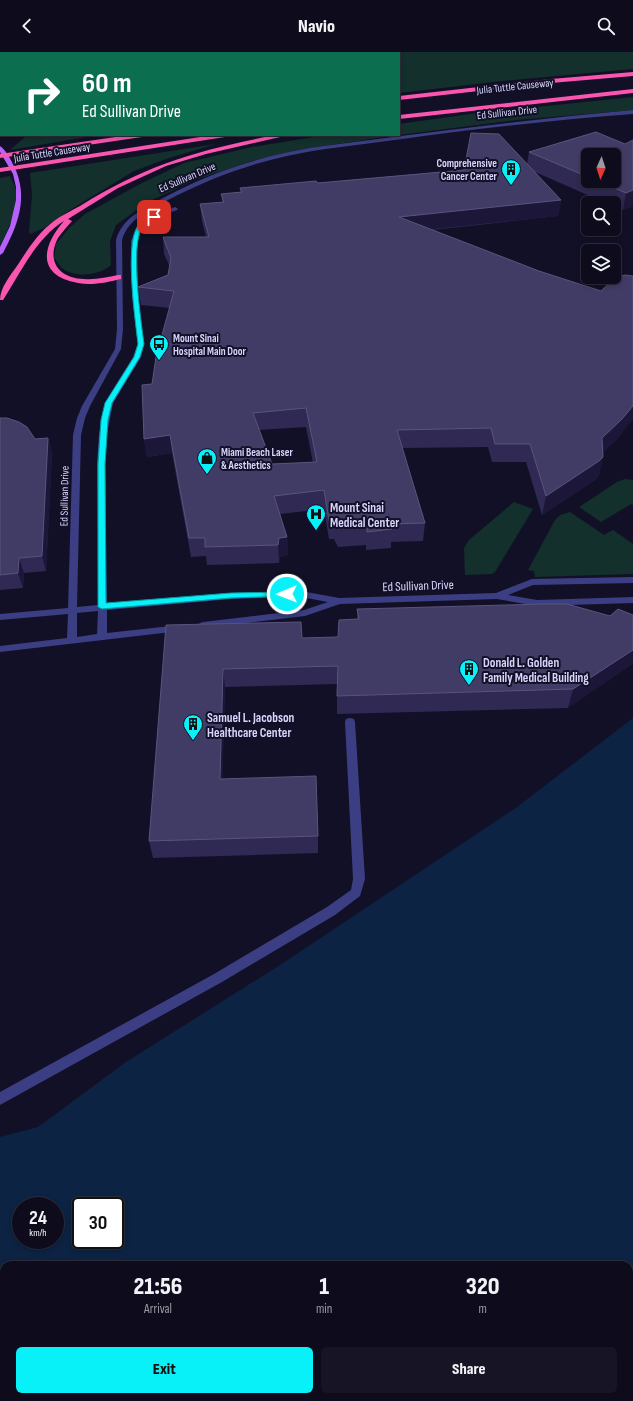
<!DOCTYPE html>
<html lang="en">
<head>
<meta charset="utf-8">
<style>
	body { margin:0; font-family:"Sofia Sans Condensed",sans-serif; background:#171525; color:#f1f3f6; height:100vh; display:flex; flex-direction:column; font-size:15px; white-space:nowrap }
	* { box-sizing:border-box; margin:0 }
	p { font-size:13px; color:#9b9ba3 }
	.icon { flex:none; width:22px; height:22px; fill:none; stroke:currentColor; stroke-width:2; stroke-linecap:round; stroke-linejoin:round }
	.map { position:relative; flex:1; overflow:hidden }
	.sheet { position:absolute; left:0px; top:1209px; width:633px; height:140px; display:flex; flex-direction:column; background:#0e0c1c; border-radius:12px 12px 0 0; box-shadow:0 2px 6px #0003,0 0 0 1px #2e2c3b }
	.sheet>* { flex:none }
	.top-card { position:absolute; left:0px; top:0px; width:400px; height:84px; box-shadow:0 2px 6px #0003,0 0 0 1px #2e2c3b; background:#0b6e4f; color:#fff; overflow:hidden }
	.needle { width:26px; rotate:183deg }
	.tools { position:absolute; left:581px; top:96px; display:grid; gap:8px }
	.tools a { display:grid; place-items:center; width:40px; height:40px; border-radius:6px; background:#0e0c1c; box-shadow:0 2px 6px #0003,0 0 0 1px #2e2c3b; font-size:20px }
	.speed { position:absolute; left:12px; top:1145px; display:flex; gap:8px; font-size:20px; font-weight:700; text-align:center }
	.speed>* { display:grid; place-content:center; width:52px; height:52px; border-radius:50%; background:#0e0c1c; box-shadow:0 2px 6px #0003,0 0 0 1px #2e2c3b; line-height:1 }
	.speed small { font-size:10px; font-weight:400 }
	.speed .limit { border:2px solid #111; border-radius:6px; background:#fff; color:#111 }
	.pin { position:absolute; display:grid; place-items:center; width:34px; height:34px; color:#fff; margin:-17px; border-radius:8px; box-shadow:0 2px 6px #0006 }
	.me { position:absolute; width:44px; margin:-22px; rotate:269deg; stroke-linejoin:round; filter:drop-shadow(0 0 3px #0008) }
	.turn { display:flex; align-items:center; gap:14px; height:84px; padding:0 16px; font-size:18px }
	.turn .icon { width:52px; height:52px; stroke-width:2.5 }
	.turn b { display:block; font-size:28px; line-height:34px }
	.eta { display:flex; justify-content:space-evenly; align-items:center; height:68px; text-align:center }
	.eta b { font-size:24px; font-weight:800; line-height:28px }
	.button { display:flex; gap:8px; margin-top:auto; padding:8px 16px }
	.button a { flex:1; height:46px; border-radius:6px; background:#08f0f8; color:#111; font-size:16px; font-weight:800; line-height:46px; text-align:center }
	.button a+a { background:#171525; color:#f1f3f6 }
	header { display:flex; justify-content:space-between; align-items:center; height:52px; padding:0 16px; background:#0e0c1c; font-size:18px; font-weight:800 }
	.map>svg:first-child { display:block }
	.green { fill:#13302d }
	.water { fill:#0c2343; fill-rule:evenodd }
	.lines { fill:none; stroke-linecap:round; stroke-linejoin:round }
	.minor { fill:#3c3e83; fill-rule:evenodd }
	.primary { fill:#b760fa; fill-rule:evenodd }
	.motorway { fill:#fa55af; fill-rule:evenodd }
	.wall { fill:#2f2953; fill-rule:evenodd }
	.shaded-wall { fill:#1c1739 }
	.building { fill:#413c65; stroke:#59547d; fill-rule:evenodd }
	.route { fill:#08f0f8; stroke:#059ca1 }
	.labels { text-anchor:middle; stroke-width:4; stroke-linejoin:round; paint-order:stroke }
	.far-street-label { font-size:11px; fill:#d8d6fe; stroke:#121026 }
	.far-poi-label { font-size:11px; font-weight:bold; fill:#d8d6fe; stroke:#121026; text-anchor:start }
	.poi-label { font-size:13px; font-weight:bold; fill:#d8d6fe; stroke:#121026; text-anchor:start }
	.street-label { font-size:13px; fill:#d8d6fe; stroke:#121026 }
</style>
</head>
<body>
<header><svg class="icon" aria-label="back" viewBox="0 0 24 24"><path d="M15 5l-7 7 7 7"/></svg>Navio<svg class="icon" aria-label="search" viewBox="0 0 24 24"><circle cx="10" cy="10" r="6"/><path d="M15 15l6 6"/></svg></header>
<div class="map">
<svg width="633" height="1349" viewBox="0 0 633 1349">
	<rect width="100%" height="100%" fill="#121026"/>
	<g class="green">
		<polygon points="259,0 633,0 633,17 502,29 399,41 399,1"/>
		<polygon points="633,45 633,58 516,68 399,83 399,72 470,62"/>
		<polygon points="40,83 98,83 10,98 25,85"/>
		<path d="M326,83H398L317,95L252,109L195,128L148,150L116,173L110,189L111,213C99,224 74,226 62,216C59,213 57,209 54,206L56,192L69,176L85,162L140,132L184,111L252,95Z"/>
		<polygon points="216,92 166,107 134,119 70,158 44,176 30,182 29,181 32,143 30,121"/>
		<path d="M10,124C12,129 16,134 16,139C18,157 8,178 0,194V126Z"/>
		<polygon points="625,427 633,428 633,453 631,452 601,470 579,455 617,430"/>
		<polygon points="514,450 533,457 495,520 492,522 465,523 464,496 469,488"/>
		<polygon points="570,460 604,483 613,478 633,492 633,522 535,525 534,519 528,518 555,468 560,463"/>
	</g>
	<path class="water" d="M633,666V1349H0V1085L38,1075L126,1010L280,913L517,755ZM21,1154H55V1188H21ZM81,1154H115V1188H81ZM4,1213H629V1345H4Z"/>
	<g class="lines">
		<g class="minor">
			<path d="M633,58V62C553,68 474,77 395,88C359,93 323,96 287,104C245,113 204,129 166,149C148,159 128,167 122,188L123,277L121,297L90,354L85,366L81,383L77,555L98,553L97,412L99,382L105,351L133,305L138,292L132,244L131,189L135,179L142,170L152,164L175,155L178,157L177,158L156,166L146,172L141,179L137,189L138,244L144,292L141,305L113,351L107,382L105,412L107,552L231,541L301,539L339,546L496,541L532,527L633,525V531L533,533L508,543L537,548L633,545V551L537,554L497,547L340,552L305,564L203,576L200,575L198,573L200,571L203,570L304,558L328,550L301,545L231,547L107,558V581L180,573L185,576L180,579L0,600V594L67,586L68,562L0,568V562L68,556L73,383L77,366L82,354L115,297L117,277L116,188C122,166 143,157 161,147C200,126 242,110 285,101C321,93 357,90 393,85C473,75 553,65 633,58ZM98,559L97,582L77,585V561Z"/>
			<polygon points="350,666 354,667 355,670 365,827 360,844 335,863 222,930 0,1053 0,1040 214,922 327,855 351,838 353,827 345,670 346,667"/>
		</g>
		<path class="primary" d="M0,94C6,98 11,108 14,114C29,145 18,173 3,201L0,203V195L10,174L16,148V135L13,122L0,100Z"/>
		<g class="motorway">
			<polygon points="633,20 633,24 551,31 399,48 399,44 551,27"/>
			<polygon points="633,37 633,41 399,67 399,63"/>
			<polygon points="129,83 145,83 142,85 0,106 0,102"/>
			<polygon points="213,83 228,83 225,85 0,120 0,116"/>
			<path d="M276,83H289L206,102L166,114L118,136L68,167L72,169C67,175 62,180 58,186C46,209 59,226 84,227C96,228 107,225 118,223H121V227C108,230 92,234 78,231C37,224 41,195 64,169C36,186 20,222 3,248H0C0,235 11,223 19,211C28,197 39,180 54,169C62,163 71,159 80,154C145,113 201,97 276,83Z"/>
		</g>
	</g>
	<g class="wall">
		<path d="M596,80L633,154L623,158L614,154V151H606L535,120L561,148L558,164L433,178L618,386L603,400L599,423L595,428L542,463L526,410H492L488,395L402,396L425,471L423,489L391,490V496L366,498V493L338,495L334,487H329L324,457L280,462L287,485L288,503L280,505L279,511L207,513L206,504L191,505L172,401L147,405L144,387L152,332L170,256L141,253L138,235L168,223L170,215L164,202L163,185H206L202,169L200,152L222,150L221,142L240,140V136L318,131L527,112L529,100ZM588,103L614,129H588ZM306,375L313,411L272,412L259,378Z"/>
		<polygon points="0,366 35,387 48,386 52,401 46,519 24,521 23,536 0,538"/>
		<polygon points="357,557 610,564 568,656 337,662 337,632 225,635 222,727 318,784 318,801 153,806 149,789 166,573 302,586 338,585 357,567"/>
	</g>
	<g class="shaded-wall">
		<polygon points="633,138 633,154 623,158 626,141"/>
		<polygon points="561,148 558,164 398,181 399,165"/>
		<polygon points="633,354 633,367 618,386 598,405 602,386"/>
		<polygon points="170,383 172,401 147,405 144,387"/>
		<polygon points="48,386 52,401 46,519 42,504"/>
		<polygon points="603,405 599,423 595,428 542,463 546,444"/>
		<polygon points="287,485 288,503 280,505 279,511 278,493 279,486"/>
		<polygon points="19,506 24,521 23,536 18,521"/>
		<polygon points="633,598 633,612 568,656 573,637"/>
		<polygon points="223,617 225,635 222,745 220,727"/>
	</g>
	<g class="building">
		<polygon points="596,80 625,92 633,88 633,138 626,141 598,129 614,129 614,103 588,103 588,125 529,100"/>
		<path d="M471,81L499,82L561,148L399,165L539,219L601,239L615,226L625,223L633,224V354L622,367L602,386L603,405L599,409L546,444L530,392H495L491,376L397,378L425,471L390,472L392,477L367,480V474L339,476L335,469H329L324,438L274,444L287,485L279,486L278,493L205,495V486H189L170,383L144,387L142,333L152,332L156,305L174,239L138,235L168,223L171,206L163,185H209L200,152L224,150L221,142L242,140L240,136L316,129L318,131L464,118ZM306,356L317,410L272,412L253,361Z"/>
		<polygon points="0,366 7,366 19,370 27,375 35,387 48,386 42,504 19,506 18,521 0,523"/>
		<polygon points="544,552 567,552 610,564 618,557 633,563 633,598 573,637 337,644 338,614 223,617 220,727 316,724 318,784 149,789 166,573 301,570 302,586 338,585 339,568 359,567 357,557"/>
	</g>
	<path class="route" d="M152,164L157,165C153,169 145,172 142,176C130,194 141,269 144,292L140,305L112,351L108,368L105,412L106,551L231,541L287,540L291,542L290,544L231,546L102,557L98,555V412L101,368L105,351L134,305L138,292C135,266 125,196 137,175C140,170 148,167 152,164Z"/>
	<defs>
		<g id="building-pin" transform="scale(1)"><path d="M0 17L-7.5 6A9.5 9.5 0 1 1 7.5 6Z" fill="#08f0f8" stroke="#121026"/><path d="M-4-6H4V6H1V3H-1V6H-4ZM-2.5-4.3h1.7v1.8h-1.7ZM.8-4.3h1.7v1.8H.8ZM-2.5-1h1.7V.8h-1.7ZM.8-1h1.7V.8H.8Z" fill="#111"/></g>
		<g id="bus-pin" transform="scale(1)"><path d="M0 17L-7.5 6A9.5 9.5 0 1 1 7.5 6Z" fill="#08f0f8" stroke="#121026"/><path d="M-5-6H5V4H4V6H2V4H-2V6H-4V4H-5ZM-3.5-4V0h7V-4ZM-3.5 1.2v1.5H-2V1.2ZM2 1.2v1.5H3.5V1.2Z" fill="#111"/></g>
		<g id="shop-pin" transform="scale(1)"><path d="M0 17L-7.5 6A9.5 9.5 0 1 1 7.5 6Z" fill="#08f0f8" stroke="#121026"/><path d="M-5-2.5h2.3a2.7 3.5 0 0 1 5.4 0H5L5.5 6h-11ZM-1.5-2.5h3a1.5 2.3 0 0 0-3 0Z" fill="#111"/></g>
		<g id="hospital-pin" transform="scale(1)"><path d="M0 17L-7.5 6A9.5 9.5 0 1 1 7.5 6Z" fill="#08f0f8" stroke="#121026"/><path d="M-5-5h3v3.5h4V-5h3V5h-3V1.5h-4V5h-3Z" fill="#111"/></g>
	</defs>
	<g fill-rule="evenodd">
		<use href="#building-pin" x="511" y="117"/>
		<use href="#bus-pin" x="159" y="292"/>
		<use href="#shop-pin" x="207" y="406"/>
		<use href="#hospital-pin" x="316" y="462"/>
		<use href="#building-pin" x="469" y="617"/>
		<use href="#building-pin" x="193" y="672"/>
	</g>
	<g class="labels">
		<g class="far-street-label">
			<text transform="translate(515 34) rotate(-6)" y="4">Julia Tuttle Causeway</text>
			<text transform="translate(507 60) rotate(-6)" y="4">Ed Sullivan Drive</text>
			<text transform="translate(52 100) rotate(-9)" y="4">Julia Tuttle Causeway</text>
			<text transform="translate(187 125) rotate(-23)" y="4">Ed Sullivan Drive</text>
			<text transform="translate(64 444) rotate(-89)" y="4">Ed Sullivan Drive</text>
		</g>
		<g class="far-poi-label">
			<text x="497" y="115" text-anchor="end">Comprehensive<tspan x="497" dy="13">Cancer Center</tspan></text>
			<text x="173" y="290">Mount Sinai<tspan x="173" dy="13">Hospital Main Door</tspan></text>
			<text x="221" y="404">Miami Beach Laser<tspan x="221" dy="13">&amp; Aesthetics</tspan></text>
		</g>
		<g class="poi-label">
			<text x="330" y="460">Mount Sinai<tspan x="330" dy="15">Medical Center</tspan></text>
			<text x="483" y="615">Donald L. Golden<tspan x="483" dy="15">Family Medical Building</tspan></text>
			<text x="207" y="670">Samuel L. Jacobson<tspan x="207" dy="15">Healthcare Center</tspan></text>
		</g>
		<g class="street-label">
			<text transform="translate(418 533) rotate(-2)" y="5">Ed Sullivan Drive</text>
		</g>
	</g>
</svg>
<div class="tools">
<a><svg class="needle" viewBox="-14 -14 28 28"><path d="M0-13l5 13h-10z" fill="#e53935"/><path d="M0 13l5-13h-10z" fill="#9b9ba3"/></svg></a>
<a><svg class="icon" aria-label="search" viewBox="0 0 24 24"><circle cx="10" cy="10" r="6"/><path d="M15 15l6 6"/></svg></a>
<a><svg class="icon" aria-label="layers" viewBox="0 0 24 24"><path d="M12 4l9 5-9 5-9-5zM3 14l9 5 9-5"/></svg></a>
</div>
<div class="speed"><div>24<small>km/h</small></div><div class="limit">30</div></div>
<div class="pin" style="left:154px;top:165px;background:#d93025"><svg class="icon" aria-label="arrive" viewBox="0 0 24 24"><path d="M6 21V4h12l-3 4 3 4H6"/></svg></div>
<svg class="me" style="left:287px;top:542px" viewBox="-20 -20 40 40"><circle r="17" fill="#08f0f8" stroke="#fff" stroke-width="3"/><path d="M0-11L8 9 0 5-8 9z" fill="#fff"/></svg>
<div class="top-card">
<div class="turn"><svg class="icon" aria-label="right" viewBox="0 0 24 24"><path d="M7 20v-9h11M14 6l5 5-5 5"/></svg><div><b>60 m</b>Ed Sullivan Drive</div></div>
</div>
<section class="sheet">
<div class="eta">
<div><b>21:56</b><p>Arrival</p></div>
<div><b>1</b><p>min</p></div>
<div><b>320</b><p>m</p></div>
</div>
<div class="button"><a>Exit</a><a>Share</a></div>
</section>
</div>
</body>
</html>
